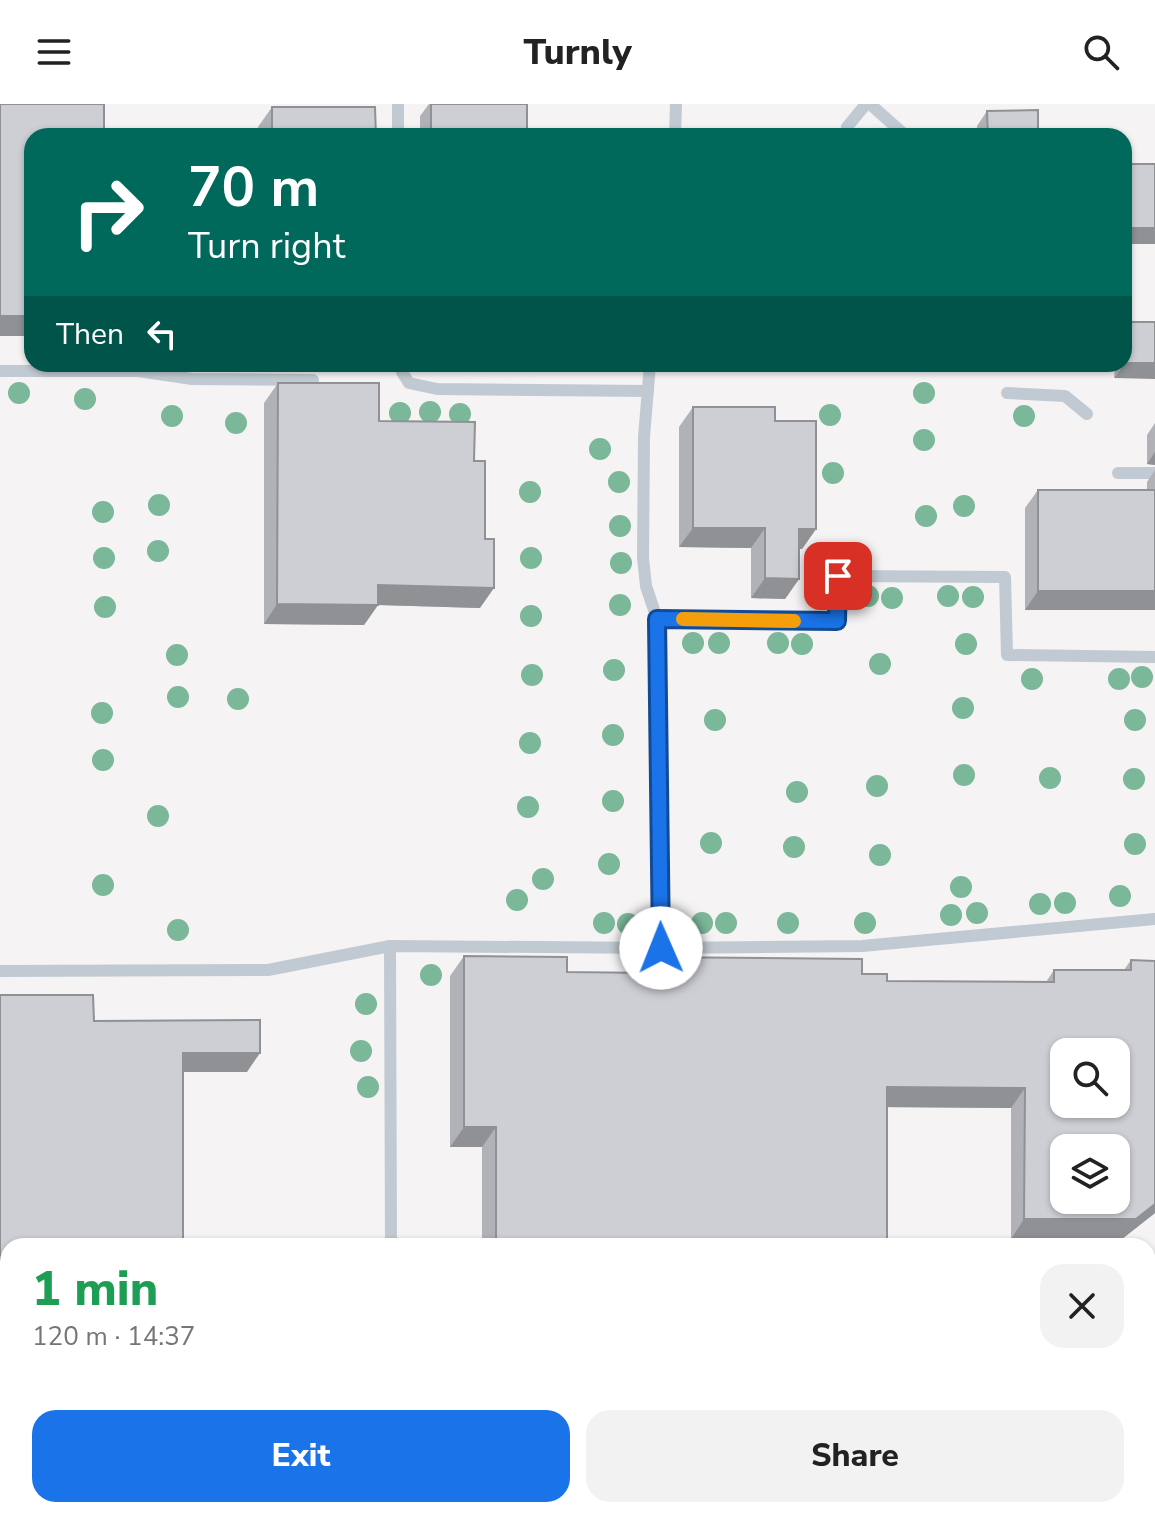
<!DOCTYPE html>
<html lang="en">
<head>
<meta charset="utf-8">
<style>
	body { margin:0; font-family:"Nunito Sans",sans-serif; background:#f2f2f2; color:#222; height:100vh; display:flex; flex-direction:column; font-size:30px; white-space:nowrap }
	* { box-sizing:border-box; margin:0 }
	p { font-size:26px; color:#767676 }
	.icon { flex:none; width:44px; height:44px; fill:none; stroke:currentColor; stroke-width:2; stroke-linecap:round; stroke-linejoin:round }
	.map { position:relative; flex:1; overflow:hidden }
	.sheet { position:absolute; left:0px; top:1134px; width:1156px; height:280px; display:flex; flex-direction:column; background:#fff; border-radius:24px 24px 0 0; box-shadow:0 2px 6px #0004 }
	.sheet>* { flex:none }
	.banner { position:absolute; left:24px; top:24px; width:1108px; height:244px; border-radius:24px; box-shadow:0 2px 6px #0004; background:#00695c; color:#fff; overflow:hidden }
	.tools { position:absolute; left:1050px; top:934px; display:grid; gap:16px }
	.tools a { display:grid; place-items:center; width:80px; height:80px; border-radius:16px; background:#fff; box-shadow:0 2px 6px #0004; font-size:40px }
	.pin { position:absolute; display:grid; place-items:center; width:68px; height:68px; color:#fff; margin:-34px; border-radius:16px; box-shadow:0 4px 12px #0006 }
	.me { position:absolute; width:88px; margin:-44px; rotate:359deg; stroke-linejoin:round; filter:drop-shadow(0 0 6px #0008) }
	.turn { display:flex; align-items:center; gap:28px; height:168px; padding:0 32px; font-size:36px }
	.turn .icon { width:104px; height:104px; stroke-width:2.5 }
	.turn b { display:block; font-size:56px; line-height:68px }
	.then { display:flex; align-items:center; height:76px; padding:0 32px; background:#0003; gap:16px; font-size:30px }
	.round { display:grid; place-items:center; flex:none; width:84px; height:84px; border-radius:24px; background:#f2f2f2 }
	.overview { display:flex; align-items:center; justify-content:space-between; height:136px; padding:0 32px }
	h1 { font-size:48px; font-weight:800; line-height:60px; color:#1e9e55 }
	.primary-button { display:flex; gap:16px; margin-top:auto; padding:16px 32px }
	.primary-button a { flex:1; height:92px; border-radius:24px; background:#1a73e8; color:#fff; font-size:32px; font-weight:800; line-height:92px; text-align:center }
	.primary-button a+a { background:#f2f2f2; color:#222 }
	header { display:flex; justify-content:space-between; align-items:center; height:104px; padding:0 32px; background:#fff; font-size:36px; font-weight:800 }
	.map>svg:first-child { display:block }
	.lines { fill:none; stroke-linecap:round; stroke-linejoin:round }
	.lane { stroke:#c1cad2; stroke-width:12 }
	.tree { fill:#7bb799 }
	.wall { fill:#b0b2b7 }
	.shaded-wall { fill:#909195 }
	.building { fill:#cdcfd5; stroke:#909195; stroke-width:2; fill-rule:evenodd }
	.route-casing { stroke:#114b97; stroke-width:20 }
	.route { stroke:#1a73e8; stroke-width:14 }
	.slow { stroke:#f59e0b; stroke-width:14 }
</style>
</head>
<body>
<header><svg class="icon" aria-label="menu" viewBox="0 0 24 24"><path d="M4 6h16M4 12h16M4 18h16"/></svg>Turnly<svg class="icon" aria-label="search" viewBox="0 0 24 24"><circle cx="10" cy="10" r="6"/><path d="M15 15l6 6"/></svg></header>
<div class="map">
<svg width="1155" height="1414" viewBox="0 0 1155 1414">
	<rect width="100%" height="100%" fill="#f5f3f3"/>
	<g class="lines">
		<g class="lane">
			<polyline points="398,0 398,32"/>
			<polyline points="870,0 906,32"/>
			<polyline points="675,32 676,0"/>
			<polyline points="848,32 847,23 866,0"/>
			<polyline points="401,260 402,268 409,279 437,285 648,287"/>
			<polyline points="650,260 644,333 643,454 646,482 657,515 661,844"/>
			<polyline points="0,267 138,267 192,275 313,276"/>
			<polyline points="1007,289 1065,292 1087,310"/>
			<polyline points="1118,369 1155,369"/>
			<polyline points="657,515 837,517 838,472 1005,473 1007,551 1155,553"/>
			<polyline points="390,842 391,1142"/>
			<polyline points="0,867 268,866 390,842 661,844 862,842 1155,815"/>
			<polyline points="1148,1178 1155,1178"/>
			<polyline points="1148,1346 1155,1346"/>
			<polyline points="0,1347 8,1347"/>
		</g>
	</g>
	<g class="tree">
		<circle cx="19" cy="289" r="11"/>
		<circle cx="924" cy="289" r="11"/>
		<circle cx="85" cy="295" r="11"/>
		<circle cx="430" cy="308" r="11"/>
		<circle cx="400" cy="309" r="11"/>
		<circle cx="460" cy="310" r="11"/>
		<circle cx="830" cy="311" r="11"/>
		<circle cx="172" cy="312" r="11"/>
		<circle cx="1024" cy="312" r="11"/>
		<circle cx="236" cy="319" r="11"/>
		<circle cx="924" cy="336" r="11"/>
		<circle cx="600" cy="345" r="11"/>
		<circle cx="833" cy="369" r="11"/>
		<circle cx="619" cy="378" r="11"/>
		<circle cx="530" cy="388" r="11"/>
		<circle cx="159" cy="401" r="11"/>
		<circle cx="964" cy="402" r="11"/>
		<circle cx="103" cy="408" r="11"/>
		<circle cx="926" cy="412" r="11"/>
		<circle cx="620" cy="422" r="11"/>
		<circle cx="158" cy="447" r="11"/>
		<circle cx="104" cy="454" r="11"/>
		<circle cx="531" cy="454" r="11"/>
		<circle cx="621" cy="459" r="11"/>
		<circle cx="868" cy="492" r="11"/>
		<circle cx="948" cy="492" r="11"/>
		<circle cx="973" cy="493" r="11"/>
		<circle cx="892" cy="494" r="11"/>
		<circle cx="620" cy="501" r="11"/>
		<circle cx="105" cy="503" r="11"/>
		<circle cx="531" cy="512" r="11"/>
		<circle cx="693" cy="539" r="11"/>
		<circle cx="719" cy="539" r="11"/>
		<circle cx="778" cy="539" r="11"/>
		<circle cx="802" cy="540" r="11"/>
		<circle cx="966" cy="540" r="11"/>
		<circle cx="177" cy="551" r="11"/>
		<circle cx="880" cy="560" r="11"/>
		<circle cx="614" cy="566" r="11"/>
		<circle cx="532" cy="571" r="11"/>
		<circle cx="1142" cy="573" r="11"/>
		<circle cx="1032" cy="575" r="11"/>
		<circle cx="1119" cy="575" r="11"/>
		<circle cx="178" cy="593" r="11"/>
		<circle cx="238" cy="595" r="11"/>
		<circle cx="963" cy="604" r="11"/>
		<circle cx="102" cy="609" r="11"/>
		<circle cx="715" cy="616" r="11"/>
		<circle cx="1135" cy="616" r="11"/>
		<circle cx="613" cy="631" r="11"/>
		<circle cx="530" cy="639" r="11"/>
		<circle cx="103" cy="656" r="11"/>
		<circle cx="964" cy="671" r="11"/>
		<circle cx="1050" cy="674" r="11"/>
		<circle cx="1134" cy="675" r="11"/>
		<circle cx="877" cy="682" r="11"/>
		<circle cx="797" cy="688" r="11"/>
		<circle cx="613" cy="697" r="11"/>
		<circle cx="528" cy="703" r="11"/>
		<circle cx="158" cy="712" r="11"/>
		<circle cx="711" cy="739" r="11"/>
		<circle cx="1135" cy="740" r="11"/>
		<circle cx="794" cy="743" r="11"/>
		<circle cx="880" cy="751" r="11"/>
		<circle cx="609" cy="760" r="11"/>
		<circle cx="543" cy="775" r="11"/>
		<circle cx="103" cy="781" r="11"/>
		<circle cx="961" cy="783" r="11"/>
		<circle cx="1120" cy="792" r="11"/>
		<circle cx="517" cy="796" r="11"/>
		<circle cx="1065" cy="799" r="11"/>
		<circle cx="1040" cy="800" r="11"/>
		<circle cx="977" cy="809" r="11"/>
		<circle cx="951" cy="811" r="11"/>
		<circle cx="604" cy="819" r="11"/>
		<circle cx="702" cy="819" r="11"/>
		<circle cx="726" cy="819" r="11"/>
		<circle cx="788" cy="819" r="11"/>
		<circle cx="865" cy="819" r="11"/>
		<circle cx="628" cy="820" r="11"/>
		<circle cx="178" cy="826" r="11"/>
		<circle cx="431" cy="871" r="11"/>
		<circle cx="366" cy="900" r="11"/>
		<circle cx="361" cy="947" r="11"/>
		<circle cx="368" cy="983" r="11"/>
	</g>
	<g class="wall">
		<polygon points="429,0 527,0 527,30 539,32 420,32 420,12"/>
		<polygon points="272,3 376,32 258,32 258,23"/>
		<polygon points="987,7 1038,32 977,32 977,22"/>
		<polygon points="1126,218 1155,218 1114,274 1115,260 1124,260 1124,220"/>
		<polygon points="278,279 379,317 474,357 480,504 378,501 364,521 264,520 264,299"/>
		<polygon points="693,303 775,317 816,425 802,445 799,445 799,475 785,495 751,494 751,444 679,443 679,323"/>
		<polygon points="1155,319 1155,361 1147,360 1147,331"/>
		<polygon points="1155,366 1155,506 1025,506 1025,404 1038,386 1147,386 1147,378"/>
		<polygon points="464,852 567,868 641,869 652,853 862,870 887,877 1046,878 1054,866 1124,866 1131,856 1155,857 1155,1109 1122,1135 1011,1135 1011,1004 887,1003 887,1142 482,1142 482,1043 450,1043 450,872"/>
		<rect x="396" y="1406" width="316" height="8"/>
		<polygon points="978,1406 1148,1406 1155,1414 978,1414"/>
	</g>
	<g class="shaded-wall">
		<rect x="1124" y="124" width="31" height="16"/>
		<rect x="0" y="212" width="32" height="20"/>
		<polygon points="1125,259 1155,259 1155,275 1114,274"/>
		<polygon points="1155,348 1155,361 1147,360"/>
		<polygon points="693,424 765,424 751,444 679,443"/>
		<polygon points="799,425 816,425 802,445 785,445"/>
		<polygon points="765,474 799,475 785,495 751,494"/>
		<polygon points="378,481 494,484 480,504 378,501 364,521 264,520 277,500"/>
		<polygon points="1038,487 1155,487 1155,506 1025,506"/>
		<polygon points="183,949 260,949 247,968 170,968"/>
		<polygon points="887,983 1025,984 1011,1004 873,1003"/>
		<polygon points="464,1023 496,1023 482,1043 450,1043"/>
		<polygon points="1155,1100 1155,1109 1122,1135 1011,1135 1024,1115"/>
		<rect x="0" y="1292" width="8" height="19"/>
	</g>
	<g class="building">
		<polygon points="0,0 104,0 104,32 32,32 32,212 0,212"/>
		<polygon points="431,0 527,0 527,30 539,30 539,32 431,32"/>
		<polygon points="272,3 375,3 376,32 272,32"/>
		<polygon points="1038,6 1038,32 988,32 987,7"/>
		<rect x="1124" y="60" width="31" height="64"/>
		<polygon points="1126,218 1155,218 1155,259 1125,259"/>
		<polygon points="278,279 379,279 379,317 475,318 474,357 485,357 485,435 494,435 494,484 378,481 378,501 277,500"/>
		<polygon points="693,303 775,303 775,317 816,317 816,425 799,425 799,475 765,474 765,424 693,424"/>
		<rect x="1038" y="386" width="117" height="101"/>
		<path d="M464,852L567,853V868L651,869L652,853L862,855V870H887V877L1054,878V866H1131V856L1155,857V1100L1136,1115H1024L1025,984L887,983V1142H496V1023H464ZM1064,948H1116V1000H1064ZM1064,1044H1116V1096H1064Z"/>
		<polygon points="0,891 93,891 94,917 260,916 260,949 183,949 183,1142 8,1142 8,1292 0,1292"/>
		<polygon points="1148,1349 1155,1349 1155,1414 992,1414 992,1406 1148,1406"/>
		<polygon points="0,1373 8,1373 8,1406 292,1406 292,1414 0,1414"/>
		<rect x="410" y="1406" width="302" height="8"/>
	</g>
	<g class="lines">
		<g class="route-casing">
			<polyline id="route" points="661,844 657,515 837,517 838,472"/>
		</g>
		<use href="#route" class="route"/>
		<polyline class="slow" points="683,515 794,517"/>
	</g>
</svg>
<div class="tools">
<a><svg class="icon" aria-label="search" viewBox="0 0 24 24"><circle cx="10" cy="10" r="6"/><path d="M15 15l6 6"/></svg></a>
<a><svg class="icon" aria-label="layers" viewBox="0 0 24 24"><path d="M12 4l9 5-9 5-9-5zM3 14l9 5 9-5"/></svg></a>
</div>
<div class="pin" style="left:838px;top:472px;background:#d93025"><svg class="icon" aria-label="arrive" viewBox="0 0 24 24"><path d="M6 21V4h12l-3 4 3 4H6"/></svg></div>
<svg class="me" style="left:661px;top:844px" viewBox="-20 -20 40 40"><circle r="19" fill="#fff"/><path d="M0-13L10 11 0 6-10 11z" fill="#1a73e8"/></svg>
<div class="banner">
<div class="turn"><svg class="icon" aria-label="right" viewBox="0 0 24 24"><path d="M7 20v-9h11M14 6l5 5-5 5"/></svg><div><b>70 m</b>Turn right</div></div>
<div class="then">Then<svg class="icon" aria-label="left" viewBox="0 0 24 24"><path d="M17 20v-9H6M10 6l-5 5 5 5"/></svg></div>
</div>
<section class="sheet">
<div class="overview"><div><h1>1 min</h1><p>120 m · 14:37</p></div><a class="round"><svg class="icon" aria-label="close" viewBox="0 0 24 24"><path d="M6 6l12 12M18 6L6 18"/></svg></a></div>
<div class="primary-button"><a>Exit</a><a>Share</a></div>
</section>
</div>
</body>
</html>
